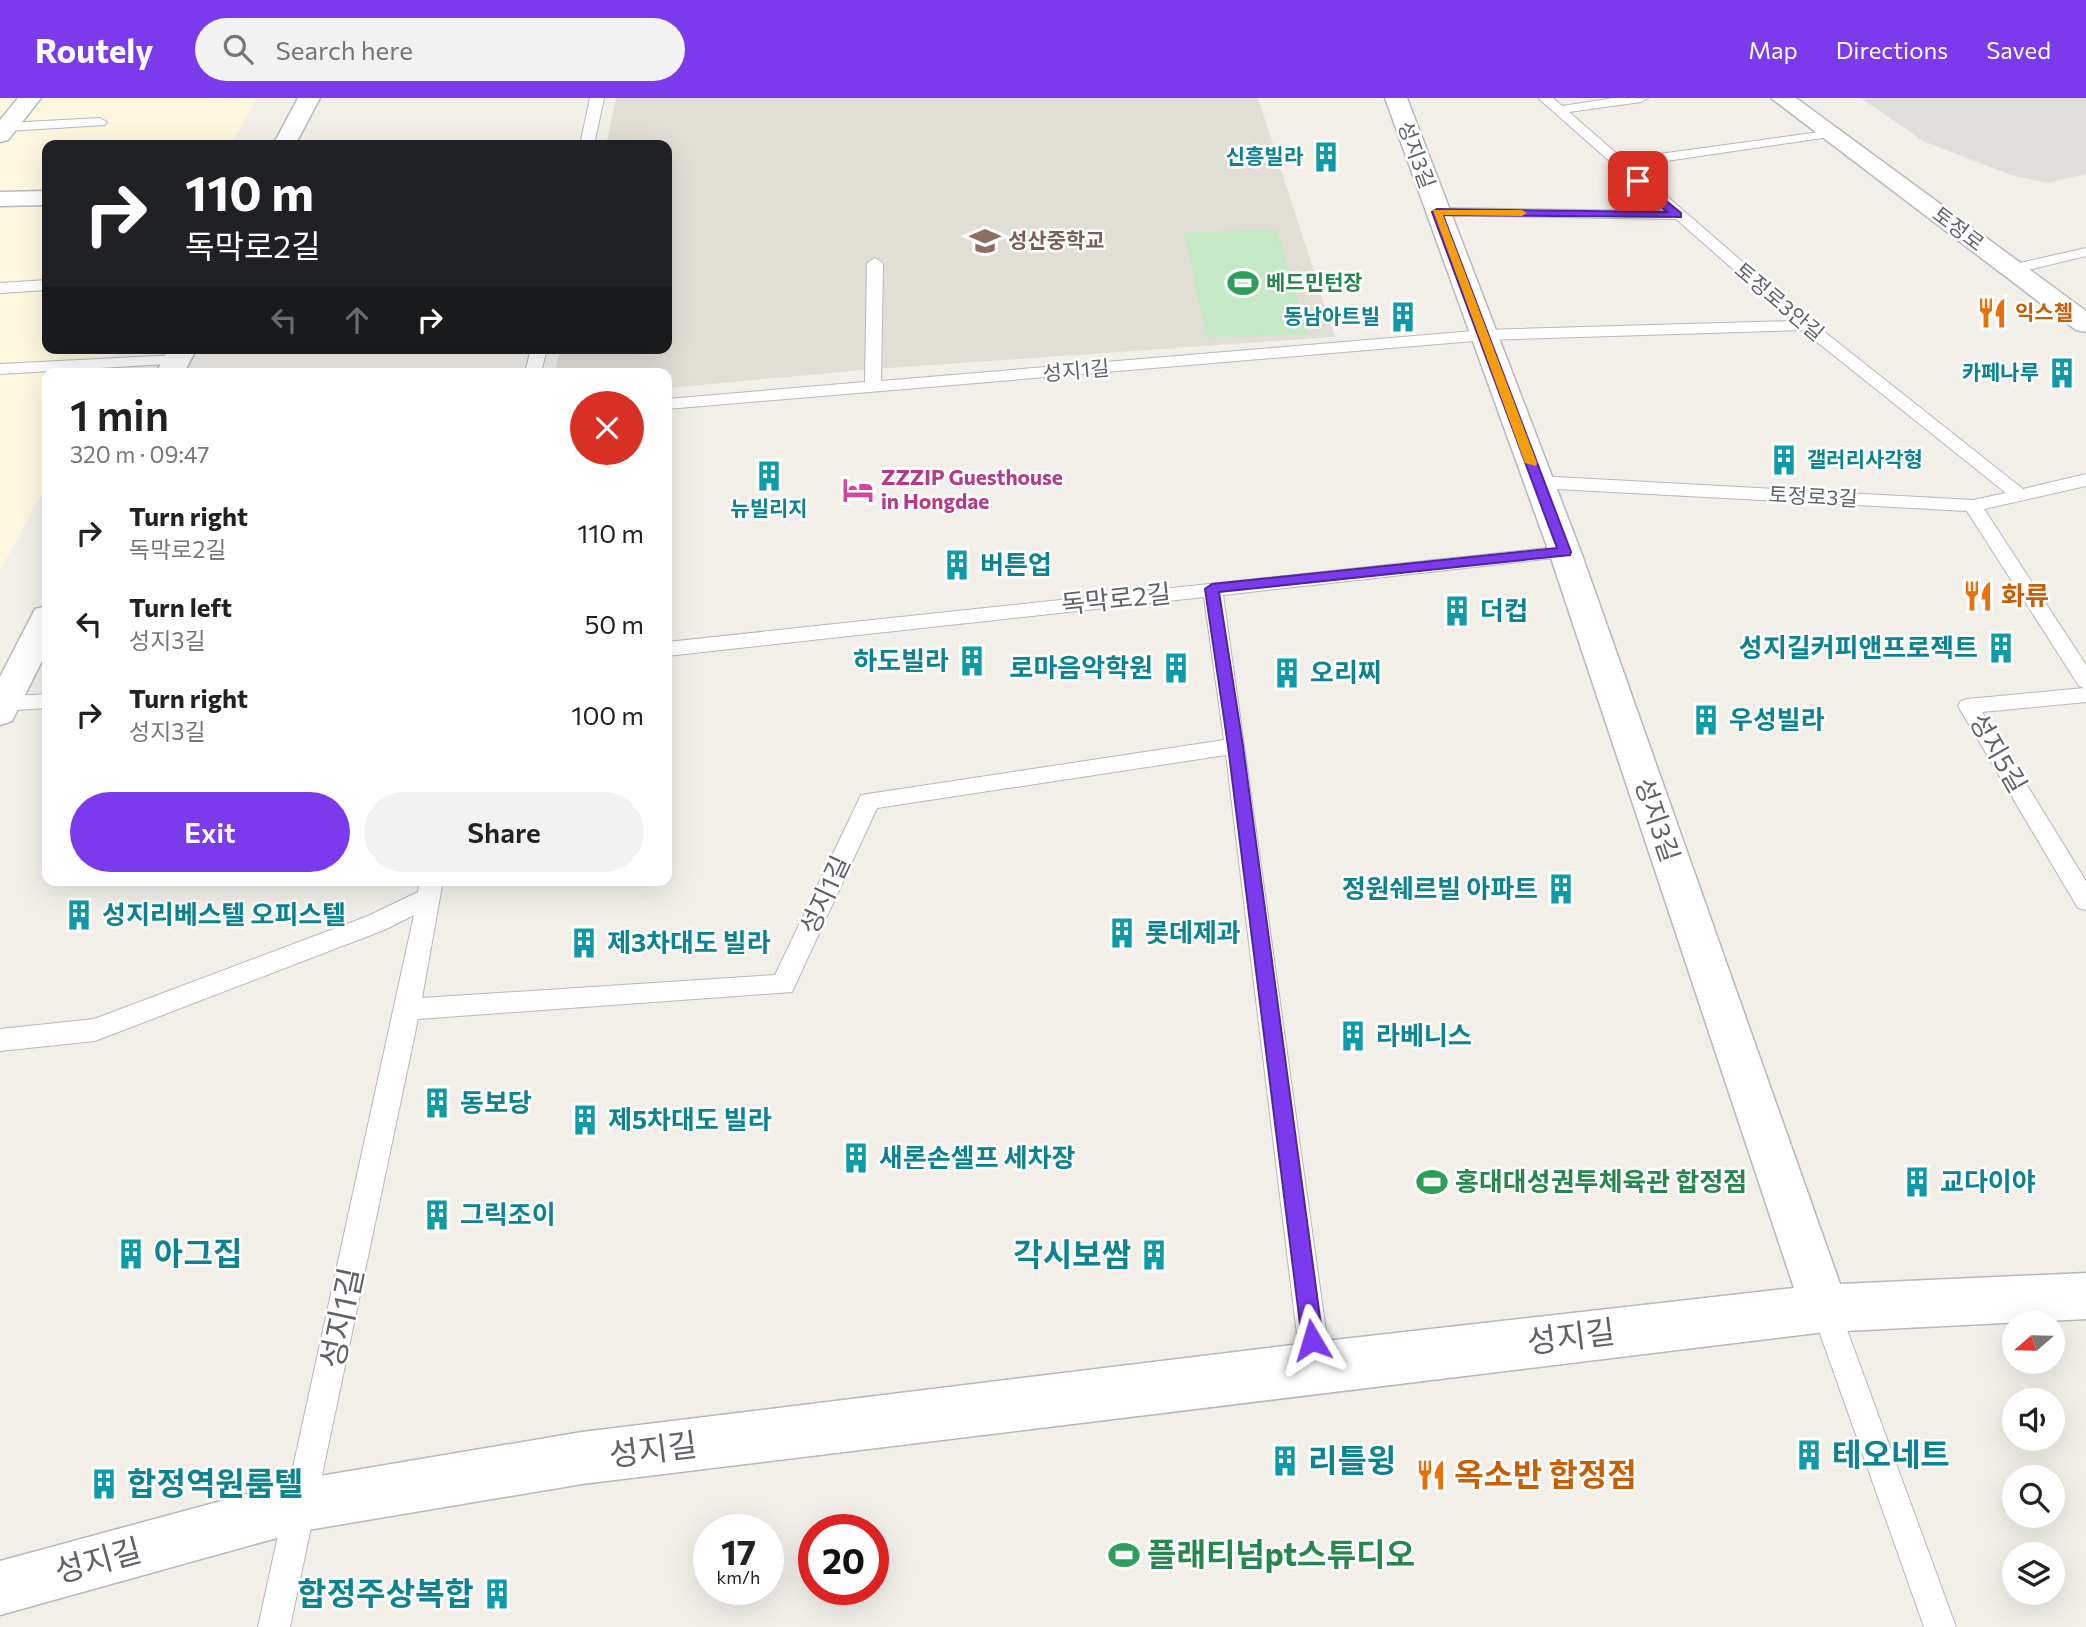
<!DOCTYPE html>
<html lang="en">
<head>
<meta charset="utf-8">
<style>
	body { margin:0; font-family:Commissioner,"Noto Sans KR",sans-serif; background:#f2f2f2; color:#222; height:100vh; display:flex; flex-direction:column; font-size:26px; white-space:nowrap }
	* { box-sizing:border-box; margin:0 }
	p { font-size:23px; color:#767676 }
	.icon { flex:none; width:38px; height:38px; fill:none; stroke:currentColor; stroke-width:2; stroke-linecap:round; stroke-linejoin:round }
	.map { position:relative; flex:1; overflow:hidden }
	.panel { position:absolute; left:42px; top:270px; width:630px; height:518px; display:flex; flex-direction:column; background:#fff; border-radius:14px; box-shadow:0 7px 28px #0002 }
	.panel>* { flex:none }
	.guide { position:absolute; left:42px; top:42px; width:630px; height:214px; border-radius:14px; box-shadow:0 7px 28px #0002; background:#202124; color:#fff; overflow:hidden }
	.needle { width:46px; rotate:250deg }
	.tools { position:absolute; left:2002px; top:1213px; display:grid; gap:14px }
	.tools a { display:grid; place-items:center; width:63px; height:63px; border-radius:50%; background:#fff; box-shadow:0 7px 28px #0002; font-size:35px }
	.speed { position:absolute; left:693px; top:1416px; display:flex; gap:14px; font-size:35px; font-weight:700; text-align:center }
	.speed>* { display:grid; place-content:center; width:91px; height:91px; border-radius:50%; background:#fff; box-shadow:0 7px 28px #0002; line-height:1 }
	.speed small { font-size:18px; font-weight:400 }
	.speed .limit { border:10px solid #d22; background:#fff; color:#111 }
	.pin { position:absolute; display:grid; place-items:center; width:60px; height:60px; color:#fff; margin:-30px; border-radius:14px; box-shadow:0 4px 10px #0006 }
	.me { position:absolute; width:77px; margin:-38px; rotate:353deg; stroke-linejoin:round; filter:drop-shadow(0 0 5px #0008) }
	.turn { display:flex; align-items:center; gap:24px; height:147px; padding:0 28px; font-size:32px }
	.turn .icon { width:91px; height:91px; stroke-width:2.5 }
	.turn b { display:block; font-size:49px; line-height:60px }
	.lanes { display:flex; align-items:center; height:66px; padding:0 28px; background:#0003; justify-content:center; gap:35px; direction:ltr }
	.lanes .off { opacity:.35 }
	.round { display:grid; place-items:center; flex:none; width:74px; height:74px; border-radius:37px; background:#f2f2f2 }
	.summary { display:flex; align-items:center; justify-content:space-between; height:119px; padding:0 28px }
	h1 { font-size:42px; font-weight:600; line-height:52px }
	.primary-button { display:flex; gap:14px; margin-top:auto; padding:14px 28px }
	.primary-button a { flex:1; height:80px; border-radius:42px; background:#7c3aed; color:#fff; font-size:28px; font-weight:600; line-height:80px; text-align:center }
	.primary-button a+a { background:#f2f2f2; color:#222 }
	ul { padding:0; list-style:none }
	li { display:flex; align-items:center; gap:21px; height:91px; padding:0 28px }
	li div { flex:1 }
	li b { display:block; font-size:26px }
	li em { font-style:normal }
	header { display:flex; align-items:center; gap:42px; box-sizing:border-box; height:98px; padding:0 35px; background:#7c3aed; color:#fff }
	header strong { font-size:33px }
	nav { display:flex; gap:38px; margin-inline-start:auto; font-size:24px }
	.search { width:490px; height:63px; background:#f2f2f2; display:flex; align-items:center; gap:18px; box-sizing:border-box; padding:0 24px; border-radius:38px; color:#767676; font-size:26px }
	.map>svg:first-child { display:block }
	.commercial { fill:#fef7e0 }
	.industrial { fill:#e0deda }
	.education { fill:#e1ded6 }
	.green { fill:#c5e8c5 }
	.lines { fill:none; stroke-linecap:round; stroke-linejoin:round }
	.service-casing { stroke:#b5b8bc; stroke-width:2 }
	.minor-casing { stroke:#b5b8bc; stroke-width:3 }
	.tertiary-casing { stroke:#b5b8bc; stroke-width:3 }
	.secondary-casing { stroke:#b6babf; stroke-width:3 }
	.service { fill:#fff; fill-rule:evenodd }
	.minor { fill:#fff; fill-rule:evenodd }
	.tertiary { fill:#fff; fill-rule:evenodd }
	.secondary { fill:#fff; fill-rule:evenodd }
	.route { fill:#7c3aed; stroke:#51269a; stroke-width:2 }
	.slow { fill:#f59e0b }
	.labels { text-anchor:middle; stroke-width:5; stroke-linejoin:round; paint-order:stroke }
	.far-street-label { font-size:21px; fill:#5f6368; stroke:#fff }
	.far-culture-label { font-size:21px; font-weight:bold; fill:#0d838f; stroke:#fff; text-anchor:end }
	.far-education-label { font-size:21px; font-weight:bold; fill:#785e54; stroke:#fff; text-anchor:start }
	.far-leisure-label { font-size:21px; font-weight:bold; fill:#27864d; stroke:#fff; text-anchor:start }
	.far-food-label { font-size:21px; font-weight:bold; fill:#c56008; stroke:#fff; text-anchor:start }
	.far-hotel-label { font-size:21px; font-weight:bold; fill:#b23c85; stroke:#fff; text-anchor:start }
	.culture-label { font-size:26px; font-weight:bold; fill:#0d838f; stroke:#fff; text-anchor:start }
	.food-label { font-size:26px; font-weight:bold; fill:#c56008; stroke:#fff; text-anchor:start }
	.street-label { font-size:26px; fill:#5f6368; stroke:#fff }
	.leisure-label { font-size:26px; font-weight:bold; fill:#27864d; stroke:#fff; text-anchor:start }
	.near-culture-label { font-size:32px; font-weight:bold; fill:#0d838f; stroke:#fff; text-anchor:start }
	.near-street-label { font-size:32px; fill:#5f6368; stroke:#fff }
	.near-food-label { font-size:32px; font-weight:bold; fill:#c56008; stroke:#fff; text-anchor:start }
	.near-leisure-label { font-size:32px; font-weight:bold; fill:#27864d; stroke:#fff; text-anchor:start }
</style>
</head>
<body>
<header>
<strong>Routely</strong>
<div class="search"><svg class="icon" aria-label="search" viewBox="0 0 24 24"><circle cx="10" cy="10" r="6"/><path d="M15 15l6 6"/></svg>Search here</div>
<nav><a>Map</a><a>Directions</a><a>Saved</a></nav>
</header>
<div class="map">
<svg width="2086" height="1529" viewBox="0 0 2086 1529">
	<rect width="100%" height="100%" fill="#f1efe8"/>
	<polygon class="commercial" points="0,0 257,0 230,47 47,47 47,250 119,250 106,275 47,275 47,385 0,473"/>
	<polygon class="industrial" points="1861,0 2086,0 2086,76 2047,85 2011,77 1923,43"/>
	<polygon class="education" points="616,0 1258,0 1335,239 874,271 667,290 667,275 555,275 560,250 667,250 667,47 606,47"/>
	<polygon class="green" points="1277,132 1307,237 1206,239 1184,134"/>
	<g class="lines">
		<g class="service-casing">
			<g id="service">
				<polygon points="590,0 604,0 594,47 580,47"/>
				<polygon points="1538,0 1553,0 1562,8 1614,0 1648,0 1641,4 1569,14 1623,61 1834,32 1836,35 1829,39 1632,68 1812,224 2023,391 2086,376 2086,388 1984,411 2086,567 2086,604 1982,614 2086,783 2086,812 2078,810 1958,608 1961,603 1968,601 2084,590 2079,588 1967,413 1538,390 1529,384 1538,378 1973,402 2006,395 1802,232 1485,242 667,311 667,301 865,284 867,165 875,160 883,165 881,283 1485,232 1792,223 1676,121 1432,117 1432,111 1437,110 1666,113"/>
				<polygon points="100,20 107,24 105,27 7,33 0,29 7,25"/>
				<polygon points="2086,150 2086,158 2011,176 2003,171 2006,168"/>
				<polygon points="47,182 47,192 0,195 0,185"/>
				<polygon points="531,250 547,250 541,275 525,275"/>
				<polygon points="177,257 183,259 183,265 0,276 0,266"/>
				<polygon points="1565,448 1572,450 1574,454 1572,458 1223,497 1331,1269 1326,1279 1316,1284 1306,1279 1301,1269 1226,657 877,710 792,894 418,921 290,1529 258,1529 414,817 384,832 95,943 0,953 0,931 94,921 368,818 418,794 420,782 443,782 422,900 775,877 861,697 1224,642 1204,499 667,558 667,544"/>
				<polygon points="47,596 47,610 0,613 0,599"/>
				<polygon points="1825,1196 1835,1200 1839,1210 1956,1529 1924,1529 1811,1210 1815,1200"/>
			</g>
		</g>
		<g class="minor-casing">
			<g id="minor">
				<polygon points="18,0 41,0 8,42 0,44 0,22"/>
				<polygon points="1385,0 1407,0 1581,454 1840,1186 2086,1175 2086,1221 1825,1234 582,1386 302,1433 0,1517 0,1463 302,1381 582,1334 1316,1244 1794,1190 1549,454"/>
				<polygon points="47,93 47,107 0,108 0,94"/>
			</g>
		</g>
		<g class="tertiary-casing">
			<polygon id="tertiary" points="1771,0 1796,0 2086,213 2086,234 2076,232"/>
		</g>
		<g class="secondary-casing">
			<g id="secondary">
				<polygon points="298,0 320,0 295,47 273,47"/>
				<polygon points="169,250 197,250 184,275 156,275"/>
				<polygon points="47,508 47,553 12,623 0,627 0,579 35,511"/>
			</g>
		</g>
		<use href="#service" class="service"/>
		<use href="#minor" class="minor"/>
		<use href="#tertiary" class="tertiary"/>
		<use href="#secondary" class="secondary"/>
	</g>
	<polygon class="route" points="1638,80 1681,115 1681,119 1443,117 1571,454 1570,457 1219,494 1243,648 1323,1242 1320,1249 1312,1252 1305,1249 1302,1242 1228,648 1205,491 1212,486 1557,450 1432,114 1437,111 1667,114 1634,85"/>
	<polygon class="slow" points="1433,112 1522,112 1527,115 1522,118 1443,117 1537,365 1536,368 1525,365"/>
	<defs>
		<g id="building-bare" transform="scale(2.415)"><path d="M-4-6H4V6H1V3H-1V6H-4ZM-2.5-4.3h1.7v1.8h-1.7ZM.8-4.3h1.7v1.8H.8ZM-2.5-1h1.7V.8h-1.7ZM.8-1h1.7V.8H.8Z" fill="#0f9aa8" stroke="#fff" stroke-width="2.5" paint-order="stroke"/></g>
		<g id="school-bare" transform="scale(2.415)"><path d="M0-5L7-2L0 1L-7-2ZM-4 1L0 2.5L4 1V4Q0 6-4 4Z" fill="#8d6e63" stroke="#fff" stroke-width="2.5" paint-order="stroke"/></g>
		<g id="stadium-bare" transform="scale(2.415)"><path d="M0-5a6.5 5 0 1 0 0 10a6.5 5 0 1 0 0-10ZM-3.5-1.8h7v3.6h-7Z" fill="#2e9e5b" stroke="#fff" stroke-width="2.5" paint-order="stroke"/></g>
		<g id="restaurant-bare" transform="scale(2.415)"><path d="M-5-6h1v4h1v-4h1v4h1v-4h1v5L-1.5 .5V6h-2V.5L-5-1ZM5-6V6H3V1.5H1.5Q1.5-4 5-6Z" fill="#e8710a" stroke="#fff" stroke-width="2.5" paint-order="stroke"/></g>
		<g id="hotel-bare" transform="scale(2.415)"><path d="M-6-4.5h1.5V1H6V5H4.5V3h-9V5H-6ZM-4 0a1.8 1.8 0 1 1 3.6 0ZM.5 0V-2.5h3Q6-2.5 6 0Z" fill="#d1479c" stroke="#fff" stroke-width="2.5" paint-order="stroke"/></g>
	</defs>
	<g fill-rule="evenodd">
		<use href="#building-bare" x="1326" y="59"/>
		<use href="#school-bare" x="985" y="143"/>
		<use href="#stadium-bare" x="1243" y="185"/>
		<use href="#restaurant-bare" x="1992" y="215"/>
		<use href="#building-bare" x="1403" y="219"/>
		<use href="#building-bare" x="2062" y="275"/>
		<use href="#building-bare" x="1784" y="362"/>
		<use href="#building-bare" x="769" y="378"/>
		<use href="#hotel-bare" x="858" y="392"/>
		<use href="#building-bare" x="957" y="467"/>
		<use href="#restaurant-bare" x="1978" y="498"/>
		<use href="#building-bare" x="1457" y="513"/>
		<use href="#building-bare" x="2001" y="550"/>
		<use href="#building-bare" x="972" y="563"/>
		<use href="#building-bare" x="1176" y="570"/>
		<use href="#building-bare" x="1287" y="575"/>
		<use href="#building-bare" x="1706" y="622"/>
		<use href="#building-bare" x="1561" y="791"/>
		<use href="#building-bare" x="79" y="817"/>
		<use href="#building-bare" x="1122" y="835"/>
		<use href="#building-bare" x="584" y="845"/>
		<use href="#building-bare" x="1353" y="938"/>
		<use href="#building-bare" x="437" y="1005"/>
		<use href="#building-bare" x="585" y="1022"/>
		<use href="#building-bare" x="856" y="1060"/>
		<use href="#stadium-bare" x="1432" y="1084"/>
		<use href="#building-bare" x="1917" y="1084"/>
		<use href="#building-bare" x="437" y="1117"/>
		<use href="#building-bare" x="131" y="1156"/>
		<use href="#building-bare" x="1154" y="1157"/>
		<use href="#building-bare" x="1809" y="1357"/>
		<use href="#building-bare" x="1285" y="1363"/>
		<use href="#restaurant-bare" x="1431" y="1377"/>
		<use href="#building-bare" x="104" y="1386"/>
		<use href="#stadium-bare" x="1124" y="1457"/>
		<use href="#building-bare" x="497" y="1496"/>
	</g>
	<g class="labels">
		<g class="far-street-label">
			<text transform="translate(1416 57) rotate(70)" y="7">성지3길</text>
			<text transform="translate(1958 131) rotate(37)" y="7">토정로</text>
			<text transform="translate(1779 204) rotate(40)" y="7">토정로3안길</text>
			<text transform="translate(1076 273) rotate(-5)" y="7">성지1길</text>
			<text transform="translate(1813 399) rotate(3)" y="7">토정로3길</text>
		</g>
		<g class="far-culture-label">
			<text x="1303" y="66">신흥빌라</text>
			<text x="1380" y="226">동남아트빌</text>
			<text x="2039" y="282">카페나루</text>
			<text x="1807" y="369" text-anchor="start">갤러리사각형</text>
			<text x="769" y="418" text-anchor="middle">뉴빌리지</text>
		</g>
		<g class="far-education-label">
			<text x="1008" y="150">성산중학교</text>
		</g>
		<g class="far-leisure-label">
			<text x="1266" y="192">베드민턴장</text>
		</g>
		<g class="far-food-label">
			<text x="2015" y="222">익스첼</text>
		</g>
		<g class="far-hotel-label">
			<text x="881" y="387">ZZZIP Guesthouse<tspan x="881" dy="24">in Hongdae</tspan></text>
		</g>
		<g class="culture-label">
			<text x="980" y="476">버튼업</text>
			<text x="1480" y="522">더컵</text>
			<text x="1978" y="559" text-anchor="end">성지길커피앤프로젝트</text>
			<text x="949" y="572" text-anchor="end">하도빌라</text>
			<text x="1153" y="579" text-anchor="end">로마음악학원</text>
			<text x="1310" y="584">오리찌</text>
			<text x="1729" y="631">우성빌라</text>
			<text x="1538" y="800" text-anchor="end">정원쉐르빌 아파트</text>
			<text x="102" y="826">성지리베스텔 오피스텔</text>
			<text x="1145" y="844">롯데제과</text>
			<text x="607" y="854">제3차대도 빌라</text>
			<text x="1376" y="947">라베니스</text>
			<text x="460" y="1014">동보당</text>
			<text x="608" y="1031">제5차대도 빌라</text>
			<text x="879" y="1069">새론손셀프 세차장</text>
			<text x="1940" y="1093">교다이야</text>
			<text x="460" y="1126">그릭조이</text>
		</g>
		<g class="food-label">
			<text x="2001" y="507">화류</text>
		</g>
		<g class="street-label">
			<text transform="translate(1116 501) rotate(-6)" y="9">독막로2길</text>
			<text transform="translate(1998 655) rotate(60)" y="9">성지5길</text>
			<text transform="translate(1657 722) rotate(71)" y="9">성지3길</text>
			<text transform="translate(825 797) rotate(-65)" y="9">성지1길</text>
		</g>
		<g class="leisure-label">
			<text x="1455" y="1093">홍대대성권투체육관 합정점</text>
		</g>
		<g class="near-culture-label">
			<text x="154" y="1167">아그집</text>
			<text x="1131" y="1168" text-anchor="end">각시보쌈</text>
			<text x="1832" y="1368">테오네트</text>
			<text x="1308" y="1374">리틀윙</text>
			<text x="127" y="1397">합정역원룸텔</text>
			<text x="474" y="1507" text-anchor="end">합정주상복합</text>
		</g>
		<g class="near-street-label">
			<text transform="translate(342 1220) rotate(-78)" y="11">성지1길</text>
			<text transform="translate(1571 1239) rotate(-7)" y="11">성지길</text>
			<text transform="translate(653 1352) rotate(-7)" y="11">성지길</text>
			<text transform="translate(98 1463) rotate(-15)" y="11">성지길</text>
		</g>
		<g class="near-food-label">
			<text x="1454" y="1388">옥소반 합정점</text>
		</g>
		<g class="near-leisure-label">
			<text x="1147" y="1468">플래티넘pt스튜디오</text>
		</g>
	</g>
</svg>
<div class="tools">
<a><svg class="needle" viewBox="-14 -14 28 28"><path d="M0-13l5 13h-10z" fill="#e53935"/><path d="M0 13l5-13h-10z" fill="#767676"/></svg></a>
<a><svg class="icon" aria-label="sound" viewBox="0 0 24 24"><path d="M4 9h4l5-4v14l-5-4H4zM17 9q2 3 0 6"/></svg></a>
<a><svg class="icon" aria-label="search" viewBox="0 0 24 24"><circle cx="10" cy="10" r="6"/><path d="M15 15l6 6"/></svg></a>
<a><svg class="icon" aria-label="layers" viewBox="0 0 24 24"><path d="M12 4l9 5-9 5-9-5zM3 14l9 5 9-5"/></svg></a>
</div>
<div class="speed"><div>17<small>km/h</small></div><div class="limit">20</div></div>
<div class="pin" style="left:1638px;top:83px;background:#d93025"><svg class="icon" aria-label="arrive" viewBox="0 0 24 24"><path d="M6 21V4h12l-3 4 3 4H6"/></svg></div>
<svg class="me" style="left:1312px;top:1242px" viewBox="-20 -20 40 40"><path d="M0-17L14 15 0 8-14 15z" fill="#7c3aed" stroke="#fff" stroke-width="4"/></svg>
<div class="guide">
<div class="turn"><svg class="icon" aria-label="right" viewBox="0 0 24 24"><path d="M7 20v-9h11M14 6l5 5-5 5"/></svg><div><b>110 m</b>독막로2길</div></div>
<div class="lanes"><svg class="icon off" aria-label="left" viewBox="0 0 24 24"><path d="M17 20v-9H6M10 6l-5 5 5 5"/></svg><svg class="icon off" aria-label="ahead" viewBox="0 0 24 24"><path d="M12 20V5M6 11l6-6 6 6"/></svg><svg class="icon" aria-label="right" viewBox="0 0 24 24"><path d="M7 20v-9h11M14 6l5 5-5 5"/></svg></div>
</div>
<section class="panel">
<div class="summary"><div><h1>1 min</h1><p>320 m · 09:47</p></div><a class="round" style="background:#d93025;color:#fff"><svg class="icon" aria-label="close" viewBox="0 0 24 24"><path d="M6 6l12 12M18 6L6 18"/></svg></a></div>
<ul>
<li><svg class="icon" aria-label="right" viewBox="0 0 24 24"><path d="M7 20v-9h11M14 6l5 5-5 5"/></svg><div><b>Turn right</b><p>독막로2길</p></div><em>110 m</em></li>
<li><svg class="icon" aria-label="left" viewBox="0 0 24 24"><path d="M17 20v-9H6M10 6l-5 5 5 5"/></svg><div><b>Turn left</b><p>성지3길</p></div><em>50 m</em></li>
<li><svg class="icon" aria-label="right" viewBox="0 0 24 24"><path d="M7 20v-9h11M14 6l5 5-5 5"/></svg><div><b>Turn right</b><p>성지3길</p></div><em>100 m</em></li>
</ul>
<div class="primary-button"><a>Exit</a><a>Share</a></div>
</section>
</div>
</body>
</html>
